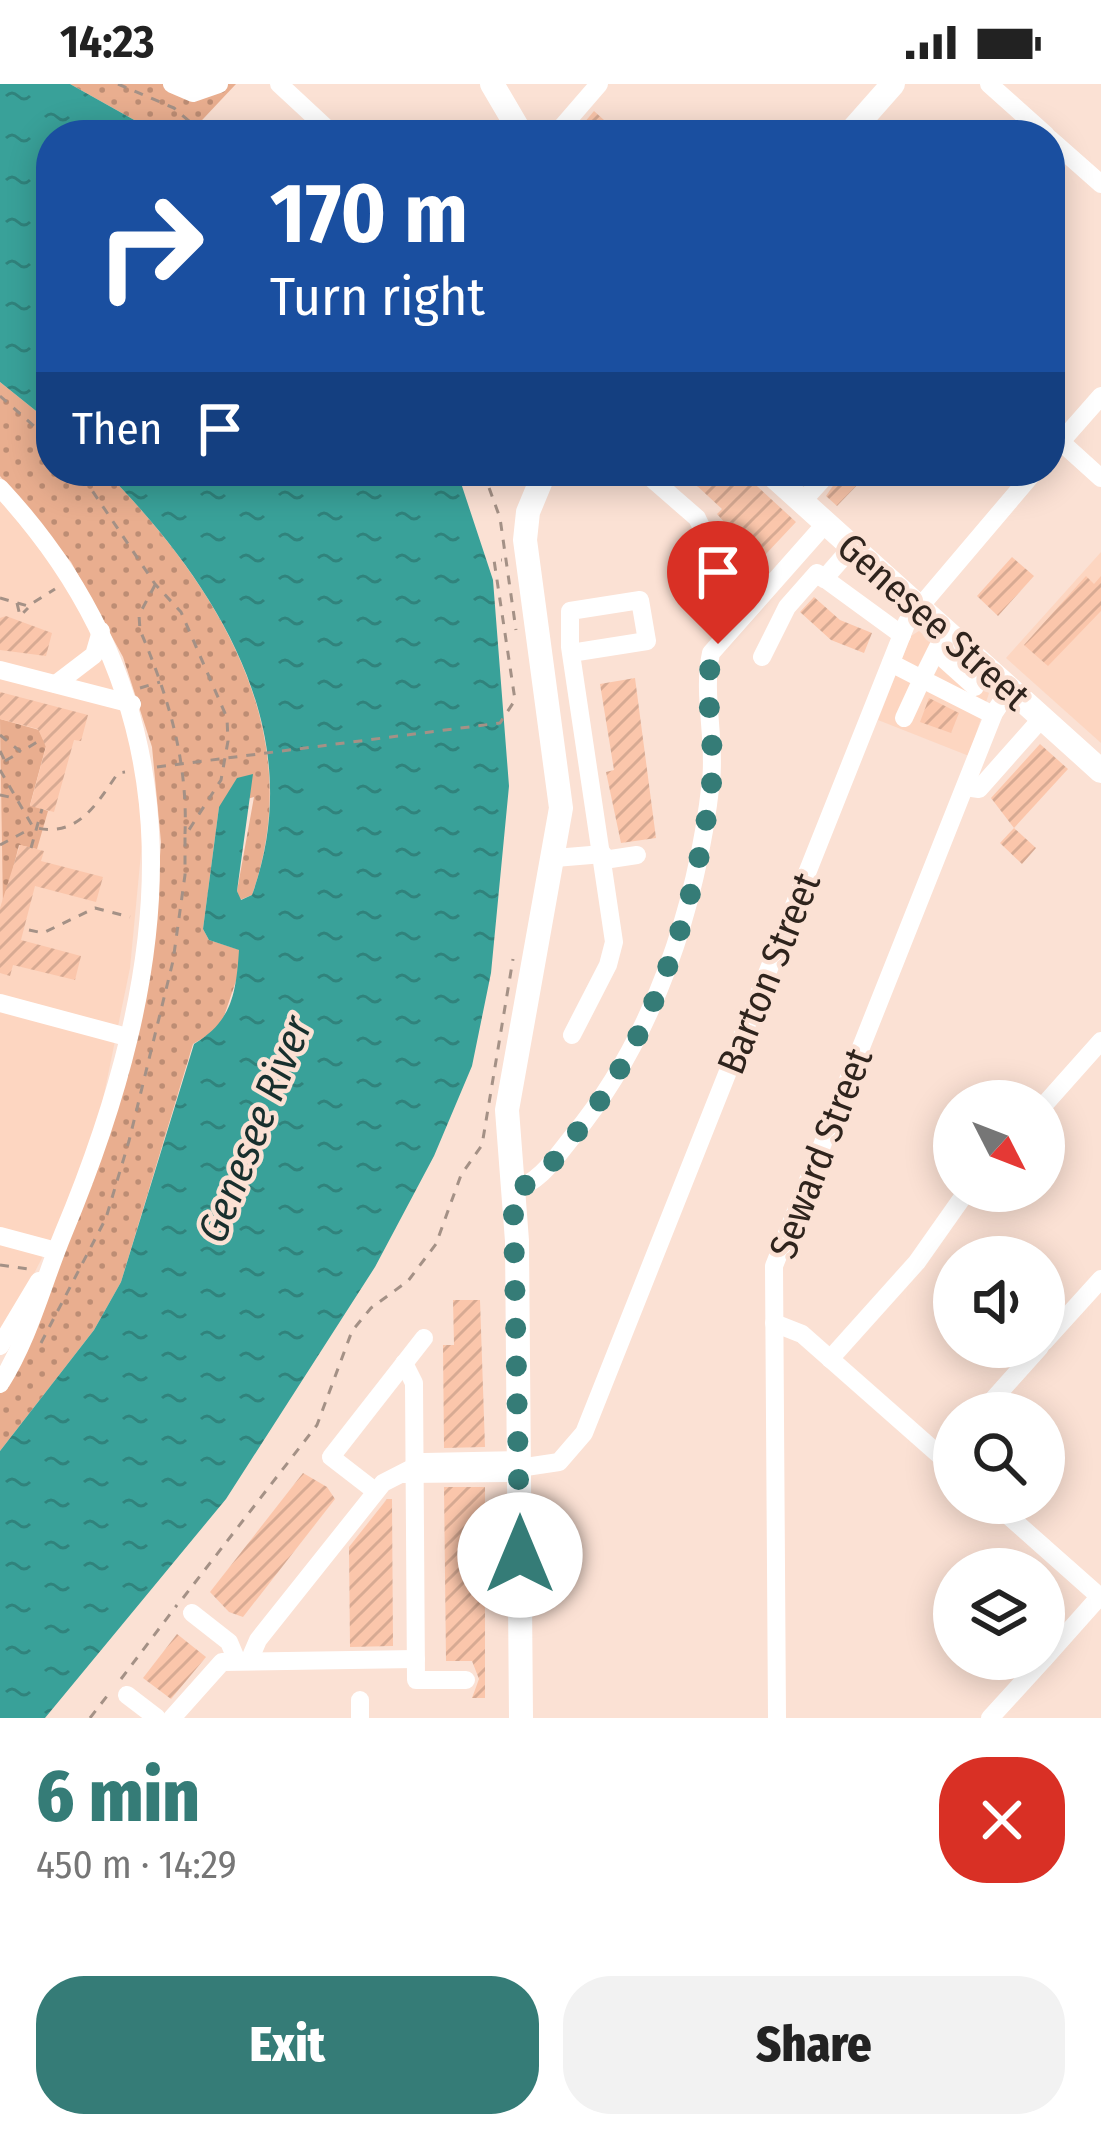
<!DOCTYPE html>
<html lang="en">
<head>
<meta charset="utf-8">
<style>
	body { margin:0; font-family:"Fira Sans Condensed",sans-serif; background:#f2f2f2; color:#222; height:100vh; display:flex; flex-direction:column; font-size:45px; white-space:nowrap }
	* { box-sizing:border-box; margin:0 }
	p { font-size:39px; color:#767676 }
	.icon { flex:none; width:66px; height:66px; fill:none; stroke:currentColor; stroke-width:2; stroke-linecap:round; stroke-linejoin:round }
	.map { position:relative; height:1634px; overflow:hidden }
	.panel { display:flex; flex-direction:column; background:#fff; flex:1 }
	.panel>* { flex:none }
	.banner { position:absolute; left:36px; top:36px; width:1029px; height:366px; border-radius:48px; box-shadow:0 6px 30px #0003; background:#1a4fa0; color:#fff; overflow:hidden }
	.needle { width:78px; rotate:132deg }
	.tools { position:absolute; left:933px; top:996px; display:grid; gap:24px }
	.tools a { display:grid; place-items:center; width:132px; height:132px; border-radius:50%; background:#fff; box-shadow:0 6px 30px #0003; font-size:60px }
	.pin { position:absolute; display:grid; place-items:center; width:102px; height:102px; color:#fff; margin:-123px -51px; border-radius:50% 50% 50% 0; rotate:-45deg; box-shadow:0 0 12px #0007 }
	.pin .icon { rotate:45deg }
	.me { position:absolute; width:132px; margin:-66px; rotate:0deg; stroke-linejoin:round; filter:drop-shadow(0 0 9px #0008) }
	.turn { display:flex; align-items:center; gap:42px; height:252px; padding:0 36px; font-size:54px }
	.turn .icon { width:156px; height:156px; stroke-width:2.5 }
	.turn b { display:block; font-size:84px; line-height:102px }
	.then { display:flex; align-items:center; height:114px; padding:0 36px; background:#0003; gap:24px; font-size:45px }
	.round { display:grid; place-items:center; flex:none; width:126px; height:126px; border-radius:48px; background:#f2f2f2 }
	.overview { display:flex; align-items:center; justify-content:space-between; height:204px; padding:0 36px }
	h1 { font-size:72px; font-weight:800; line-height:90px; color:#357c77 }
	.cta { display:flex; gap:24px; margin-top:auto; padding:24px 36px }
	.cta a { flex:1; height:138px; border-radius:48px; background:#357c77; color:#fff; font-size:48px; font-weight:800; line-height:138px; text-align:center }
	.cta a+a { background:#f2f2f2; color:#222 }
	.status { display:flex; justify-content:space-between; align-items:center; height:84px; padding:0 60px; background:#fff; direction:ltr }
	.status svg { height:33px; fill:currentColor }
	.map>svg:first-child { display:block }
	.built { fill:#fdd6c1 }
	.park { fill:url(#park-dots) }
	.water { fill:url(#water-ripples) }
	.building { fill:url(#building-hatch) }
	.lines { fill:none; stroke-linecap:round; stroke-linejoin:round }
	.path { stroke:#a49186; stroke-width:3; stroke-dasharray:9 9; stroke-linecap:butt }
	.minor { stroke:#fff; stroke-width:18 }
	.major { stroke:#fff; stroke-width:24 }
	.route { stroke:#357c77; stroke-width:21; stroke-dasharray:0 37.8 }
	.labels { text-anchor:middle; stroke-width:9; stroke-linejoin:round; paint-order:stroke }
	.street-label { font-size:39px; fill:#2f241d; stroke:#fbe1d4 }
	.water-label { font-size:42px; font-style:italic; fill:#182f2d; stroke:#fbe1d4 }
</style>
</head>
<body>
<div class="status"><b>14:23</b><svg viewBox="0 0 49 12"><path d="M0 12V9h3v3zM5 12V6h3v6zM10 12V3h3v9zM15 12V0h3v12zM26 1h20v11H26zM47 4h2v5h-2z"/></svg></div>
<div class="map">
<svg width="1101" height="1634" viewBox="0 0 1101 1634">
	<defs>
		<pattern id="park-dots" width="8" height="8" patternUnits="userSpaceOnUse" patternTransform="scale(3)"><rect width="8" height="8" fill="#e9ae8f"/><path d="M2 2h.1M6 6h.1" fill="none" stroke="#bd8d74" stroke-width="1.8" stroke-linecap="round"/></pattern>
		<pattern id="water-ripples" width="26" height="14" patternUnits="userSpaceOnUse" patternTransform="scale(3)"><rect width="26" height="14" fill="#39a199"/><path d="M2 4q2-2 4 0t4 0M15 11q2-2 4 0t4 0" fill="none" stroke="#30837c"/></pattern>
		<pattern id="building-hatch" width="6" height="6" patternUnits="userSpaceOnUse" patternTransform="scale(3)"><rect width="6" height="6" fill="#fbc6ab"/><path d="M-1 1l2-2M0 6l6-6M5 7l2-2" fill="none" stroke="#d7aa93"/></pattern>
	</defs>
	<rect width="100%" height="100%" fill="#fbe1d4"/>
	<g class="built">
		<polygon points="0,415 58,489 93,549 128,637 144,738 130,884 101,1025 64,1131 0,1256"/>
		<polygon points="1101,468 1101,659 1006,574"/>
		<polygon points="919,547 989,609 969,672 878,636 911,552"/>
	</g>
	<g class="park">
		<polygon points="70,0 236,0 188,51 161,51"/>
		<path d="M0,298L51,339V387H105C216,500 310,647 252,811L240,816L237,807L254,713L219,723L203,845L209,856L240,866L237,894L220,944L193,960L121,1198L94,1246L0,1367V1308L36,1242L123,1005L156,828L161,758L152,663L123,573L71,478L0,392Z"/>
		<polygon points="0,635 39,646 46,662 30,721 48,727 37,765 19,761 3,824"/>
	</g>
	<g class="water">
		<polygon points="0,0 70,0 161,51 51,51 51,339 0,298"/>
		<path d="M105,387H457L493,496L509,702L491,889L472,982L434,1072L375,1183L226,1415L45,1634H0V1367L94,1246L121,1198L194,960C232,937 236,910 239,866L209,856L203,845L219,723L237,694L253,690L237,807L241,816L252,811C311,647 216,500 105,387Z"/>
	</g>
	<g class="building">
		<polygon points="594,27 614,45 608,51 574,51"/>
		<polygon points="681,387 731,387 742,397 746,392 796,438 765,471 756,463 751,468 717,430 722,425"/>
		<polygon points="843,387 855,387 863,395 837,422 826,412"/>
		<polygon points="1012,473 1034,492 998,532 977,512"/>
		<polygon points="1086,492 1094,500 1101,492 1101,527 1048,582 1024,561"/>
		<polygon points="814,513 840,536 872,549 864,569 831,556 800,528"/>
		<polygon points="6,532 52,549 46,572 0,566 0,534"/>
		<polygon points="635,594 656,754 621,759 606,688 614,686 600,600"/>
		<polygon points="0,608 88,631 81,657 74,656 54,728 30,722 46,663 38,645 0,635"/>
		<polygon points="929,614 959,629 951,649 920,638"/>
		<polygon points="1040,660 1068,685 1014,744 991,714"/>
		<polygon points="1014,744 1036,764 1022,780 1000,759"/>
		<polygon points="20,761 44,767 41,777 103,793 96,818 35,802 21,856 81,872 75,896 13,881 10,892 0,889 0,824"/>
		<polygon points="453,1216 480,1216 485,1363 444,1364 443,1261 454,1261"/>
		<polygon points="303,1389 327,1403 335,1415 243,1533 229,1528 210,1508"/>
		<polygon points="444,1403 485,1403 485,1614 472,1614 479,1595 472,1577 446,1577"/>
		<polygon points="387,1415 392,1415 393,1562 350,1563 349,1463"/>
		<polygon points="177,1550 206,1573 171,1615 143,1594"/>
	</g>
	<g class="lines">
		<g class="path">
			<polyline points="118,0 174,24 205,51"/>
			<polyline points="0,312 51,357"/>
			<polyline points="483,387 500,434 516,546"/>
			<path d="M155,501L139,531L140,546C168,612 188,676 185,750"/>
			<polyline points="0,514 28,522 55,505"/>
			<polyline points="17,519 20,532 28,524"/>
			<polyline points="140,604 160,598"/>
			<polyline points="0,651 21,668 40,656"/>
			<polyline points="0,667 5,677 0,679"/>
			<polyline points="5,677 19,669"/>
			<polyline points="157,683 500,639 515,616 494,476 502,476"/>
			<path d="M0,686L33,743C77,755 96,721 118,689L125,688"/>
			<polyline points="0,711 14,714"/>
			<polyline points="0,761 30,745"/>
			<polyline points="31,764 42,725"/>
			<polyline points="29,846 43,849 95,824 130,833"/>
			<polyline points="0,1181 28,1185"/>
			<polyline points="41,1259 106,1134 129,1057 173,877 185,791 185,752 221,696 228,657 227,634 181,528 155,500 79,387"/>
			<polyline points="183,1514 317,1341 352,1247 371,1224 408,1197 436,1160 461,1091 482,1061 513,875"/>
			<polyline points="121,1595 177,1521"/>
			<polyline points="90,1634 111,1607"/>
		</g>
		<g class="minor">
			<polyline points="172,0 193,9 219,0"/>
			<polyline points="279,0 334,51"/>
			<polyline points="989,0 1046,51"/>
			<polyline points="555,51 599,0"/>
			<polyline points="1050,55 1101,100"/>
			<polyline points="1050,348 1101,394"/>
			<polyline points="1050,370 1101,312"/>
			<polyline points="643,387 697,434 733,510 747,528"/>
			<path d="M0,404C208,628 173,887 63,1150C42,1201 30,1252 0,1300"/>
			<polyline points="802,418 830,387"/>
			<polyline points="824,495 852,463"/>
			<polyline points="946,547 922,595 993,631"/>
			<polyline points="936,568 975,603"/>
			<polyline points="571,569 647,557 640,516 570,527 570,563 614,858 608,881 572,951"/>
			<polyline points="762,573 787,523 817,489 902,551"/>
			<polyline points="891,579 922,595 904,634"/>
			<polyline points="0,586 132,620"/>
			<polyline points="56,600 94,571 101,547"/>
			<polyline points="965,703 979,705 1042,634"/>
			<polyline points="555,774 603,770"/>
			<polyline points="604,776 637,771"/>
			<polyline points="0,919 127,953"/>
			<polyline points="1044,1021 1101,957"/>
			<path d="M513,1106C541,1098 555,1074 573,1052C654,953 697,823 711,697C716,656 702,610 711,569L826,439"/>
			<polyline points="0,1152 56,1167"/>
			<polyline points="774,1239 802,1250 954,1384"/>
			<polyline points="1044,1258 1101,1195"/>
			<polyline points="0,1262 39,1197"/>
			<polyline points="830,1275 917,1178 967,1107"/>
			<polyline points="404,1279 414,1299 416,1596 466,1596"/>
			<polyline points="981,1329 1040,1263"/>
			<polyline points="519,1384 559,1378 584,1349 907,538 1035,387"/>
			<polyline points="404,1390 519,1389"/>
			<polyline points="375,1407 331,1373 424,1254"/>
			<polyline points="994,1419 1100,1513"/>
			<polyline points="192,1529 229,1558 237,1577"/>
			<polyline points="1044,1575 1101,1511"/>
			<polyline points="249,1577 258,1556 383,1399 424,1378 519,1376"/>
			<polyline points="127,1611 157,1634"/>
			<polyline points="172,1634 222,1578 416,1575"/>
			<polyline points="360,1634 360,1616"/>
			<polyline points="777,1634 774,1182 994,629 1010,605"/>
			<polyline points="990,1634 1044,1575"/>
		</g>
		<g class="major">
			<polyline points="492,0 522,51"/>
			<polyline points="848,51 893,0"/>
			<polyline points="768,387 1101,687"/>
			<polyline points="521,1634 517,1157 507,1026 561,724 525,456 528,428 545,387"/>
		</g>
	</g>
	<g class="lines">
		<path class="route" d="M520,1471L513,1106C541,1098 556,1074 574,1052C654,953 697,821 712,695C716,659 699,586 718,560"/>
	</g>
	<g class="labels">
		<g class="street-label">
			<text transform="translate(934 537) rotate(42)" y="14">Genesee Street</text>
			<text transform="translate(768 889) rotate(-68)" y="14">Barton Street</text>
			<text transform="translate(820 1069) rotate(-69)" y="14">Seward Street</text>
		</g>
		<g class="water-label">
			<text transform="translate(254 1045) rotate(-68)" y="15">Genesee River</text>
		</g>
	</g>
</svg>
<div class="tools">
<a><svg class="needle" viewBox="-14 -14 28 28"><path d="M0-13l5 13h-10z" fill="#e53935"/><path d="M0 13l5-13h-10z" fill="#767676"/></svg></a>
<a><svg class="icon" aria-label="sound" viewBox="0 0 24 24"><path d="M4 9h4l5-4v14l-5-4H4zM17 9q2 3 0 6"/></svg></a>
<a><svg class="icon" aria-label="search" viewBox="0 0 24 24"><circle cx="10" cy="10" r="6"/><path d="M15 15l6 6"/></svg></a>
<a><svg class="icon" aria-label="layers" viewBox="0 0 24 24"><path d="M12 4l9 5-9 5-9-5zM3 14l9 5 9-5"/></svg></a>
</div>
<div class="pin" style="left:718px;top:560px;background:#d93025"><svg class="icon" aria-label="arrive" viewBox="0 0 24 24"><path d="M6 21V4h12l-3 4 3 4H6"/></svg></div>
<svg class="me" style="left:520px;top:1471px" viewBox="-20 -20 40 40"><circle r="19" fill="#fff"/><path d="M0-13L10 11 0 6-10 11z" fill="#357c77"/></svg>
<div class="banner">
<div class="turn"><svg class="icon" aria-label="right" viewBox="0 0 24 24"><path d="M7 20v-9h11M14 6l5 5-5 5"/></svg><div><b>170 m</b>Turn right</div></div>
<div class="then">Then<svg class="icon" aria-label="arrive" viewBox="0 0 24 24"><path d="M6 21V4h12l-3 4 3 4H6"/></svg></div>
</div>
</div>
<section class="panel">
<div class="overview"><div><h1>6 min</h1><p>450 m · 14:29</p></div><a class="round" style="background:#d93025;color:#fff"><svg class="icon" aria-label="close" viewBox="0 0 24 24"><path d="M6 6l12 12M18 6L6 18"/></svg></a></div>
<div class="cta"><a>Exit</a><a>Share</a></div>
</section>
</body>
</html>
